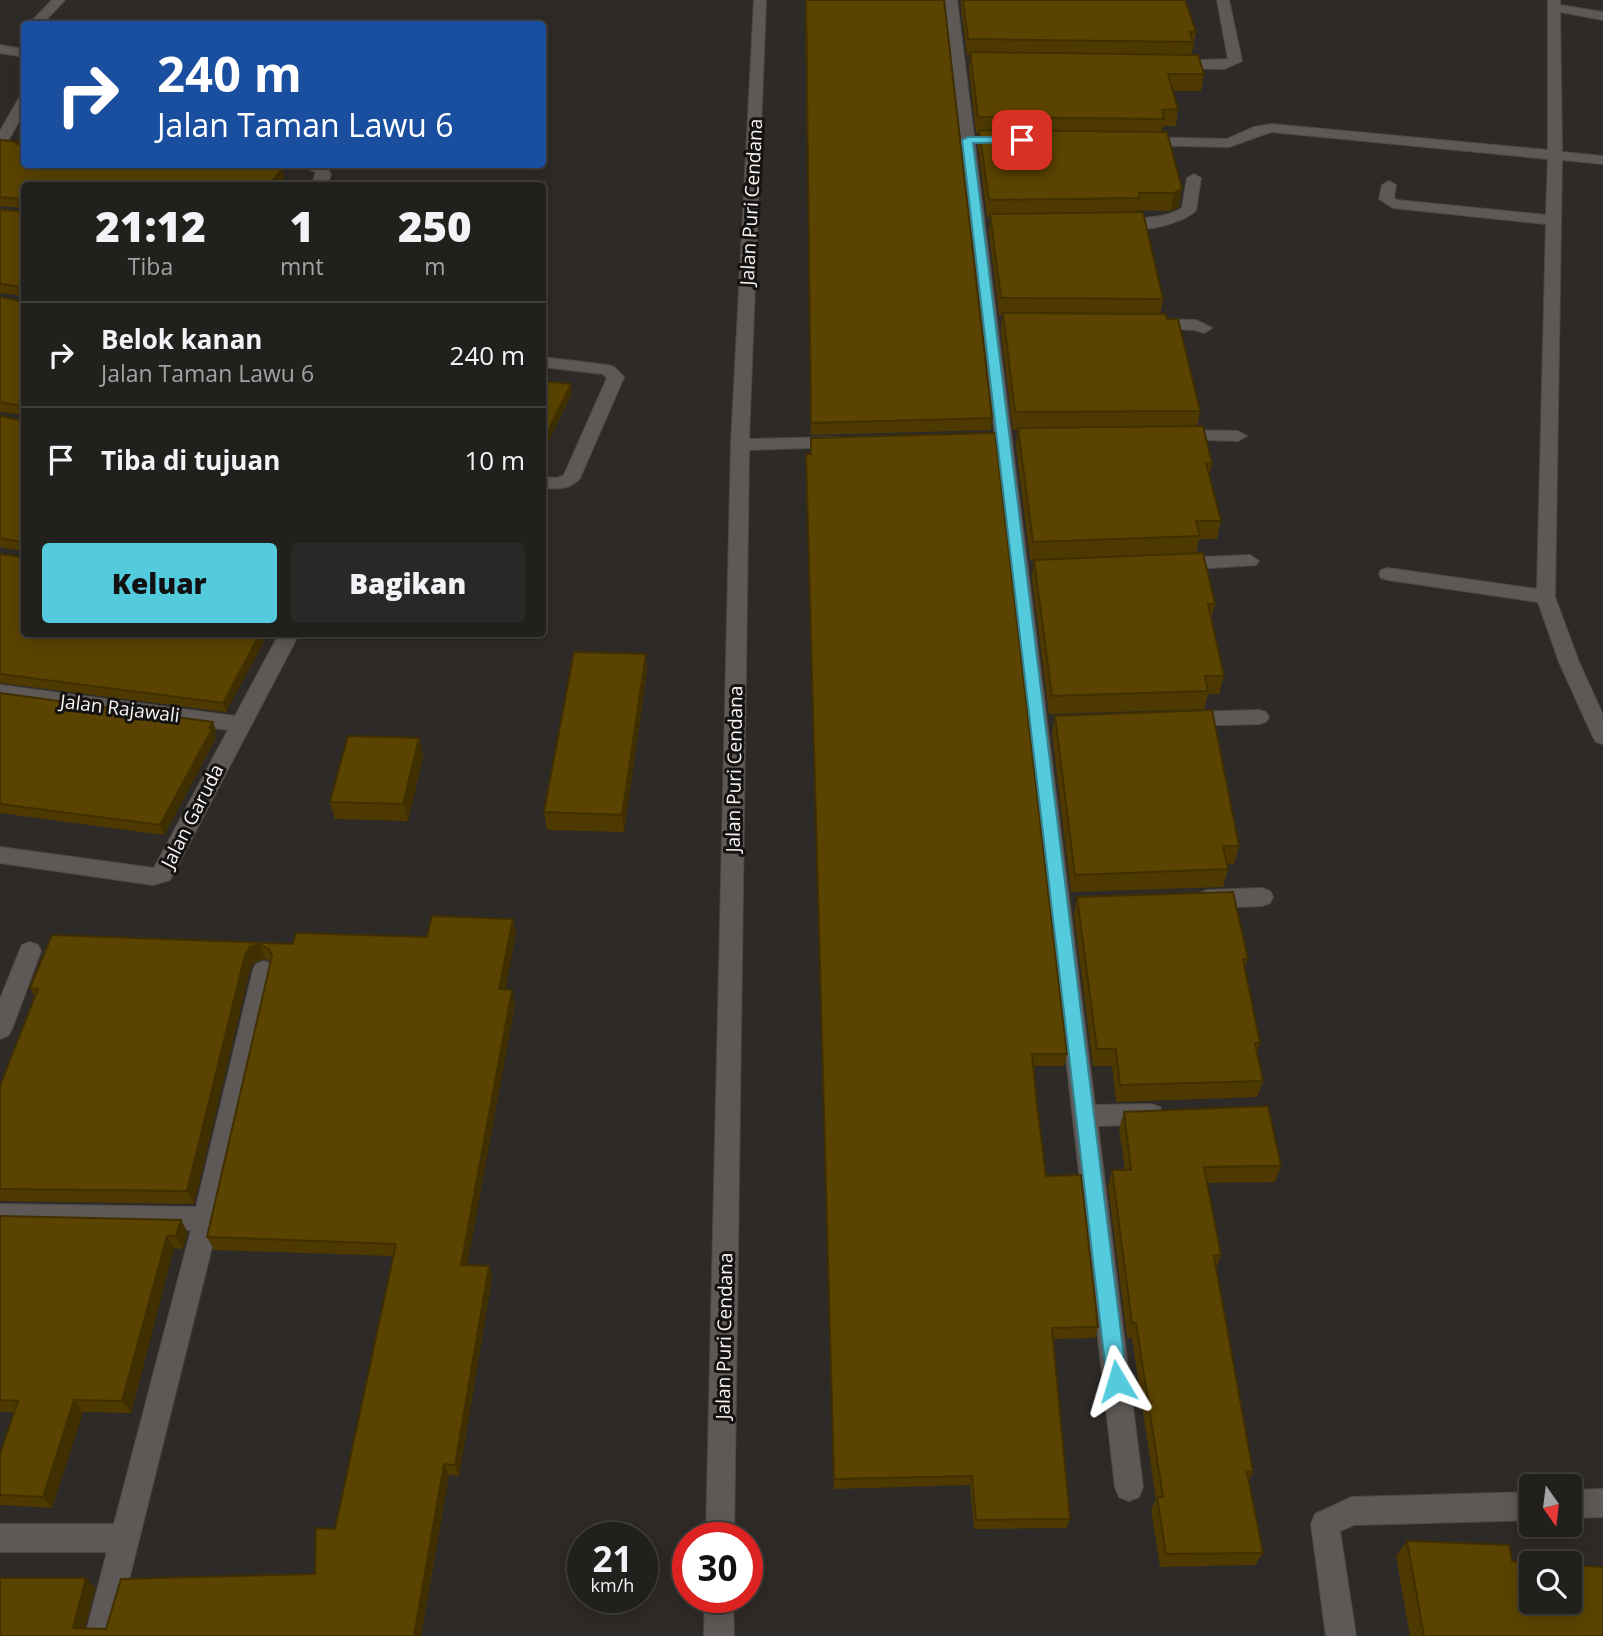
<!DOCTYPE html>
<html lang="id">
<head>
<meta charset="utf-8">
<style>
	body { margin:0; font-family:"Open Sans",sans-serif; background:#2a2826; color:#f1f3f6; height:100vh; display:flex; flex-direction:column; font-size:26px; white-space:nowrap }
	* { box-sizing:border-box; margin:0 }
	p { font-size:23px; color:#a2a3a4 }
	.icon { flex:none; width:38px; height:38px; fill:none; stroke:currentColor; stroke-width:2; stroke-linecap:round; stroke-linejoin:round }
	.map { position:relative; flex:1; overflow:hidden }
	.side { position:absolute; left:21px; top:182px; width:525px; height:455px; display:flex; flex-direction:column; background:#22201d; border-radius:7px; box-shadow:0 4px 18px #0003,0 0 0 2px #3f3e3b }
	.side>* { flex:none }
	.hud { position:absolute; left:21px; top:21px; width:525px; height:147px; border-radius:7px; box-shadow:0 4px 18px #0003,0 0 0 2px #3f3e3b; background:#1a4fa0; color:#fff; overflow:hidden }
	.needle { width:46px; rotate:166deg }
	.controls { position:absolute; left:1519px; top:1474px; display:grid; gap:14px }
	.controls a { display:grid; place-items:center; width:63px; height:63px; border-radius:7px; background:#22201d; box-shadow:0 4px 18px #0003,0 0 0 2px #3f3e3b; font-size:35px }
	.speed { position:absolute; left:567px; top:1522px; display:flex; gap:14px; font-size:35px; font-weight:700; text-align:center }
	.speed>* { display:grid; place-content:center; width:91px; height:91px; border-radius:50%; background:#22201d; box-shadow:0 4px 18px #0003,0 0 0 2px #3f3e3b; line-height:1 }
	.speed small { font-size:18px; font-weight:400 }
	.speed .limit { border:10px solid #d22; background:#fff; color:#111 }
	.pin { position:absolute; display:grid; place-items:center; width:60px; height:60px; color:#fff; margin:-30px; border-radius:14px; box-shadow:0 4px 10px #0006 }
	.me { position:absolute; width:77px; margin:-38px; rotate:353deg; stroke-linejoin:round; filter:drop-shadow(0 0 5px #0008) }
	.turn { display:flex; align-items:center; gap:24px; height:147px; padding:0 21px; font-size:32px }
	.turn .icon { width:91px; height:91px; stroke-width:2.5 }
	.turn b { display:block; font-size:49px; line-height:60px }
	.eta { display:flex; justify-content:space-evenly; align-items:center; height:119px; text-align:center }
	.eta b { font-size:42px; font-weight:800; line-height:49px }
	.cta { display:flex; gap:14px; margin-top:auto; padding:14px 21px }
	.cta a { flex:1; height:80px; border-radius:7px; background:#54cadd; color:#111; font-size:28px; font-weight:800; line-height:80px; text-align:center }
	.cta a+a { background:#2a2826; color:#f1f3f6 }
	ul { padding:0; list-style:none }
	li { display:flex; align-items:center; gap:21px; height:105px; padding:0 21px; border-top:2px solid #3f3e3b }
	li div { flex:1 }
	li b { display:block; font-size:26px }
	li em { font-style:normal }
	.map>svg:first-child { display:block }
	.lines { fill:none; stroke-linecap:round; stroke-linejoin:round }
	.minor-casing { stroke:#4d4946; stroke-width:2 }
	.minor { fill:#5e5956; fill-rule:evenodd }
	.wall { fill:#4e3a01 }
	.shaded-wall { fill:#403001 }
	.building { fill:#5b4401; stroke:#403001; stroke-width:2 }
	.route { fill:#54cadd; stroke:#378390; stroke-width:2 }
	.labels { text-anchor:middle; stroke-width:6; stroke-linejoin:round; paint-order:stroke }
	.street-label { font-size:19px; fill:#f7f4f2; stroke:#151312 }
</style>
</head>
<body>
<div class="map">
<svg width="1603" height="1636" viewBox="0 0 1603 1636">
	<rect width="100%" height="100%" fill="#2e2a27"/>
	<g class="lines">
		<g class="minor-casing">
			<g id="minor">
				<polygon points="52,0 65,0 42,24 29,24"/>
				<polygon points="754,0 766,0 749,439 839,437 848,442 839,447 749,450 734,1538 706,1538 731,445"/>
				<polygon points="945,0 957,0 1095,1105 1151,1104 1160,1107 1163,1114 1160,1121 1151,1124 1098,1126 1143,1487 1139,1497 1129,1501 1119,1497 1115,1487"/>
				<polygon points="1217,0 1229,0 1242,61 1224,69 1170,68 1168,65 1175,61 1228,59"/>
				<polygon points="1548,0 1560,0 1560,5 1603,12 1603,20 1560,12 1562,152 1603,156 1603,164 1562,160 1555,597 1579,662 1603,715 1603,744 1596,742 1593,737 1559,662 1538,602 1388,580 1381,578 1379,574 1381,570 1388,568 1537,589 1546,224 1393,208 1379,199 1382,185 1389,181 1396,185 1394,198 1397,200 1546,215 1548,159 1271,132 1229,147 1141,145 1134,141 1141,137 1227,139 1254,127 1271,124 1548,150"/>
				<polygon points="0,45 24,49 24,57 0,53"/>
				<polygon points="24,97 24,112 11,136 9,139 0,139 0,131 19,98"/>
				<polygon points="295,164 327,166 331,175 326,186 311,186 316,172"/>
				<path d="M1194,174L1201,178L1196,210C1183,225 1125,238 1110,224C1120,215 1159,223 1182,208L1187,178Z"/>
				<polygon points="1151,319 1196,320 1212,328 1204,333 1194,330 1145,327 1143,324 1145,321"/>
				<path d="M542,357L608,365L614,367L624,377L580,478C570,490 557,489 542,488V477L557,478L564,475L607,378L603,374L542,367Z"/>
				<polygon points="1179,430 1238,431 1247,436 1238,441 1173,439 1170,435 1173,431"/>
				<polygon points="1250,555 1259,561 1256,565 1179,570 1170,564 1179,558"/>
				<polygon points="279,634 299,634 170,880 153,885 0,863 0,847 154,868 228,730 0,699 0,685 235,716"/>
				<polygon points="1259,710 1266,712 1269,717 1266,722 1259,724 1188,726 1181,724 1178,719 1181,714 1188,712"/>
				<polygon points="1262,888 1270,891 1273,897 1270,903 1262,906 1208,908 1200,905 1197,899 1200,893 1208,890"/>
				<polygon points="30,942 38,945 41,951 12,1029 8,1036 0,1039 0,999 22,945"/>
				<polygon points="264,961 272,964 275,970 219,1219 115,1636 85,1636 107,1552 0,1552 0,1524 114,1524 191,1230 0,1226 0,1204 196,1207 253,970 256,964"/>
				<polygon points="1603,1489 1603,1517 1570,1518 1570,1490"/>
				<polygon points="1531,1492 1531,1520 1354,1525 1340,1531 1356,1636 1326,1636 1311,1524 1315,1514 1352,1497"/>
				<polygon points="705,1598 733,1598 734,1636 704,1636"/>
			</g>
		</g>
		<use href="#minor" class="minor"/>
	</g>
	<g class="wall">
		<polygon points="805,0 992,418 991,430 811,435"/>
		<polygon points="961,0 1185,0 1196,32 1193,49 1192,49 1191,55 1204,74 1201,91 1173,91 1178,109 1176,126 1163,126 1162,132 1179,207 1171,211 1138,210 1138,212 1163,299 1160,314 1167,319 1200,411 1197,426 1212,464 1209,477 1221,521 1217,539 1199,539 1196,554 1215,604 1211,619 1224,676 1219,694 1208,694 1204,709 1049,714 1032,578 1034,560 1030,560 1016,446 1018,430 1013,430 1001,331 1002,315 999,315 989,232 990,217 987,217 978,147 979,133 976,133 969,69 970,55 967,55 961,8"/>
		<polygon points="0,140 19,144 282,168 284,177 278,186 24,186 268,634 226,712 0,683 0,554 22,557 22,551 0,547 0,416 20,420 23,418 23,415 0,412 0,297 20,301 23,299 23,296 0,293 0,210 20,211 23,209 23,208 0,206"/>
		<polygon points="811,454 1067,1054 1064,1066 1033,1066 1037,1105 1046,1176 1098,1327 1095,1338 1053,1339 1070,1519 1067,1528 974,1529 970,1485 834,1489 806,467"/>
		<polygon points="647,672 624,832 547,830 544,812"/>
		<polygon points="0,693 213,722 216,731 214,735 216,738 164,835 0,813"/>
		<polygon points="1055,716 1239,846 1234,864 1227,864 1228,869 1223,887 1071,892 1052,734"/>
		<polygon points="419,738 423,756 408,821 335,819 330,802"/>
		<polygon points="1077,897 1248,959 1245,967 1260,1043 1257,1052 1263,1081 1257,1097 1116,1102 1112,1066 1093,1066 1074,915"/>
		<polygon points="513,919 516,933 505,989 515,1004 467,1265 489,1266 492,1278 459,1476 449,1475 421,1636 0,1636 86,1578 95,1588 85,1628 106,1629 315,1574 335,1529 393,1256 214,1250 207,1237 271,961 265,959 255,962 250,969 194,1204 0,1201 0,1086 35,997 30,988 52,935 293,944 427,937"/>
		<polygon points="1124,1112 1281,1166 1275,1182 1207,1183 1221,1255 1216,1268 1253,1472 1249,1480 1263,1553 1255,1565 1160,1567 1151,1510 1156,1499 1132,1338 1127,1338 1108,1186 1112,1170 1125,1170 1119,1128"/>
		<polygon points="0,1216 188,1233 183,1249 174,1248 131,1413 83,1412 52,1508 0,1505 0,1454 15,1412 0,1412"/>
		<polygon points="1407,1541 1512,1561 1603,1636 1410,1636 1396,1556"/>
	</g>
	<g class="shaded-wall">
		<polygon points="282,168 284,177 278,186 269,186"/>
		<polygon points="1182,189 1179,207 1171,211 1174,193"/>
		<polygon points="571,384 572,394 542,455 542,443"/>
		<polygon points="260,634 268,634 226,712 223,703"/>
		<polygon points="646,654 647,672 624,832 622,815"/>
		<polygon points="213,722 216,731 214,735 216,738 164,835 160,825"/>
		<polygon points="419,738 423,756 408,821 403,804"/>
		<polygon points="513,919 516,933 503,1003 499,989"/>
		<polygon points="259,944 265,959 255,962 250,969 194,1204 187,1191 245,955 250,947"/>
		<polygon points="512,990 515,1004 465,1277 461,1265"/>
		<polygon points="181,1220 188,1233 183,1249 176,1236"/>
		<polygon points="167,1236 174,1248 131,1413 122,1401"/>
		<polygon points="489,1266 492,1278 459,1476 455,1465"/>
		<polygon points="74,1400 83,1412 52,1508 43,1497"/>
		<polygon points="444,1464 449,1475 421,1636 414,1636"/>
		<polygon points="86,1578 95,1588 83,1636 73,1628"/>
	</g>
	<g class="building">
		<polygon points="806,0 944,0 992,418 811,423"/>
		<polygon points="963,0 1185,0 1196,32 1190,32 1193,42 968,39"/>
		<polygon points="970,52 1198,55 1204,74 1168,74 1178,109 1162,110 1164,119 978,117"/>
		<polygon points="979,130 1167,132 1182,189 1174,193 1139,193 1140,198 989,200"/>
		<polygon points="0,140 18,142 16,144 24,145 24,164 246,164 282,168 269,186 24,186 24,634 260,634 223,703 0,674 0,554 22,557 22,542 0,538 0,416 20,420 23,418 22,406 0,402 0,297 20,301 23,299 22,287 0,284 0,210 20,211 23,209 23,199 0,197"/>
		<polygon points="1143,212 1163,299 1001,298 990,214"/>
		<polygon points="1003,313 1166,314 1167,319 1178,319 1200,411 1015,412"/>
		<polygon points="542,381 571,384 542,443"/>
		<polygon points="1203,426 1212,464 1206,463 1221,521 1196,521 1200,536 1033,542 1018,428"/>
		<polygon points="995,433 1067,1054 1032,1054 1037,1105 1046,1176 1081,1175 1098,1327 1052,1328 1070,1519 976,1520 972,1476 834,1479 806,454 811,454 811,438"/>
		<polygon points="1203,553 1215,604 1208,604 1224,676 1205,676 1208,691 1052,696 1034,560"/>
		<polygon points="574,652 646,654 622,815 544,812"/>
		<polygon points="0,693 213,722 209,728 212,729 160,825 0,804"/>
		<polygon points="1212,710 1239,846 1223,846 1228,869 1075,875 1055,716"/>
		<polygon points="348,736 419,738 403,804 330,802"/>
		<polygon points="1233,892 1248,959 1243,959 1260,1043 1255,1043 1263,1081 1120,1085 1116,1049 1097,1049 1077,897"/>
		<polygon points="432,916 513,919 499,989 512,990 461,1265 489,1266 455,1465 444,1464 414,1636 0,1636 0,1578 86,1578 73,1628 106,1629 121,1579 315,1574 316,1528 335,1529 396,1244 207,1237 272,956 269,949 259,944 250,947 245,955 187,1191 0,1189 0,1086 38,989 30,988 52,935 293,944 296,933 427,937"/>
		<polygon points="1268,1106 1281,1166 1204,1167 1221,1255 1214,1256 1253,1472 1247,1472 1263,1553 1166,1554 1157,1497 1163,1497 1136,1323 1132,1323 1112,1170 1131,1170 1124,1112"/>
		<polygon points="0,1216 181,1220 176,1236 167,1236 122,1401 74,1400 43,1497 0,1495 0,1454 18,1401 0,1400"/>
		<polygon points="1407,1541 1509,1545 1512,1561 1534,1563 1531,1563 1531,1601 1570,1601 1570,1565 1603,1567 1603,1636 1424,1636"/>
	</g>
	<polygon class="route" points="1022,137 1025,138 1025,142 973,143 1127,1381 1124,1388 1117,1391 1110,1388 1107,1381 962,140 968,137"/>
	<g class="labels">
		<g class="street-label">
			<text transform="translate(751 202) rotate(-87)" y="7">Jalan Puri Cendana</text>
			<text transform="translate(120 708) rotate(7)" y="7">Jalan Rajawali</text>
			<text transform="translate(734 769) rotate(-89)" y="7">Jalan Puri Cendana</text>
			<text transform="translate(192 816) rotate(-63)" y="7">Jalan Garuda</text>
			<text transform="translate(724 1336) rotate(-89)" y="7">Jalan Puri Cendana</text>
		</g>
	</g>
</svg>
<div class="controls">
<a><svg class="needle" viewBox="-14 -14 28 28"><path d="M0-13l5 13h-10z" fill="#e53935"/><path d="M0 13l5-13h-10z" fill="#a2a3a4"/></svg></a>
<a><svg class="icon" aria-label="search" viewBox="0 0 24 24"><circle cx="10" cy="10" r="6"/><path d="M15 15l6 6"/></svg></a>
</div>
<div class="speed"><div>21<small>km/h</small></div><div class="limit">30</div></div>
<div class="pin" style="left:1022px;top:140px;background:#d93025"><svg class="icon" aria-label="arrive" viewBox="0 0 24 24"><path d="M6 21V4h12l-3 4 3 4H6"/></svg></div>
<svg class="me" style="left:1117px;top:1381px" viewBox="-20 -20 40 40"><path d="M0-17L14 15 0 8-14 15z" fill="#54cadd" stroke="#fff" stroke-width="4"/></svg>
<div class="hud">
<div class="turn"><svg class="icon" aria-label="right" viewBox="0 0 24 24"><path d="M7 20v-9h11M14 6l5 5-5 5"/></svg><div><b>240 m</b>Jalan Taman Lawu 6</div></div>
</div>
<section class="side">
<div class="eta">
<div><b>21:12</b><p>Tiba</p></div>
<div><b>1</b><p>mnt</p></div>
<div><b>250</b><p>m</p></div>
</div>
<ul>
<li><svg class="icon" aria-label="right" viewBox="0 0 24 24"><path d="M7 20v-9h11M14 6l5 5-5 5"/></svg><div><b>Belok kanan</b><p>Jalan Taman Lawu 6</p></div><em>240 m</em></li>
<li><svg class="icon" aria-label="arrive" viewBox="0 0 24 24"><path d="M6 21V4h12l-3 4 3 4H6"/></svg><div><b>Tiba di tujuan</b></div><em>10 m</em></li>
</ul>
<div class="cta"><a>Keluar</a><a>Bagikan</a></div>
</section>
</div>
</body>
</html>
